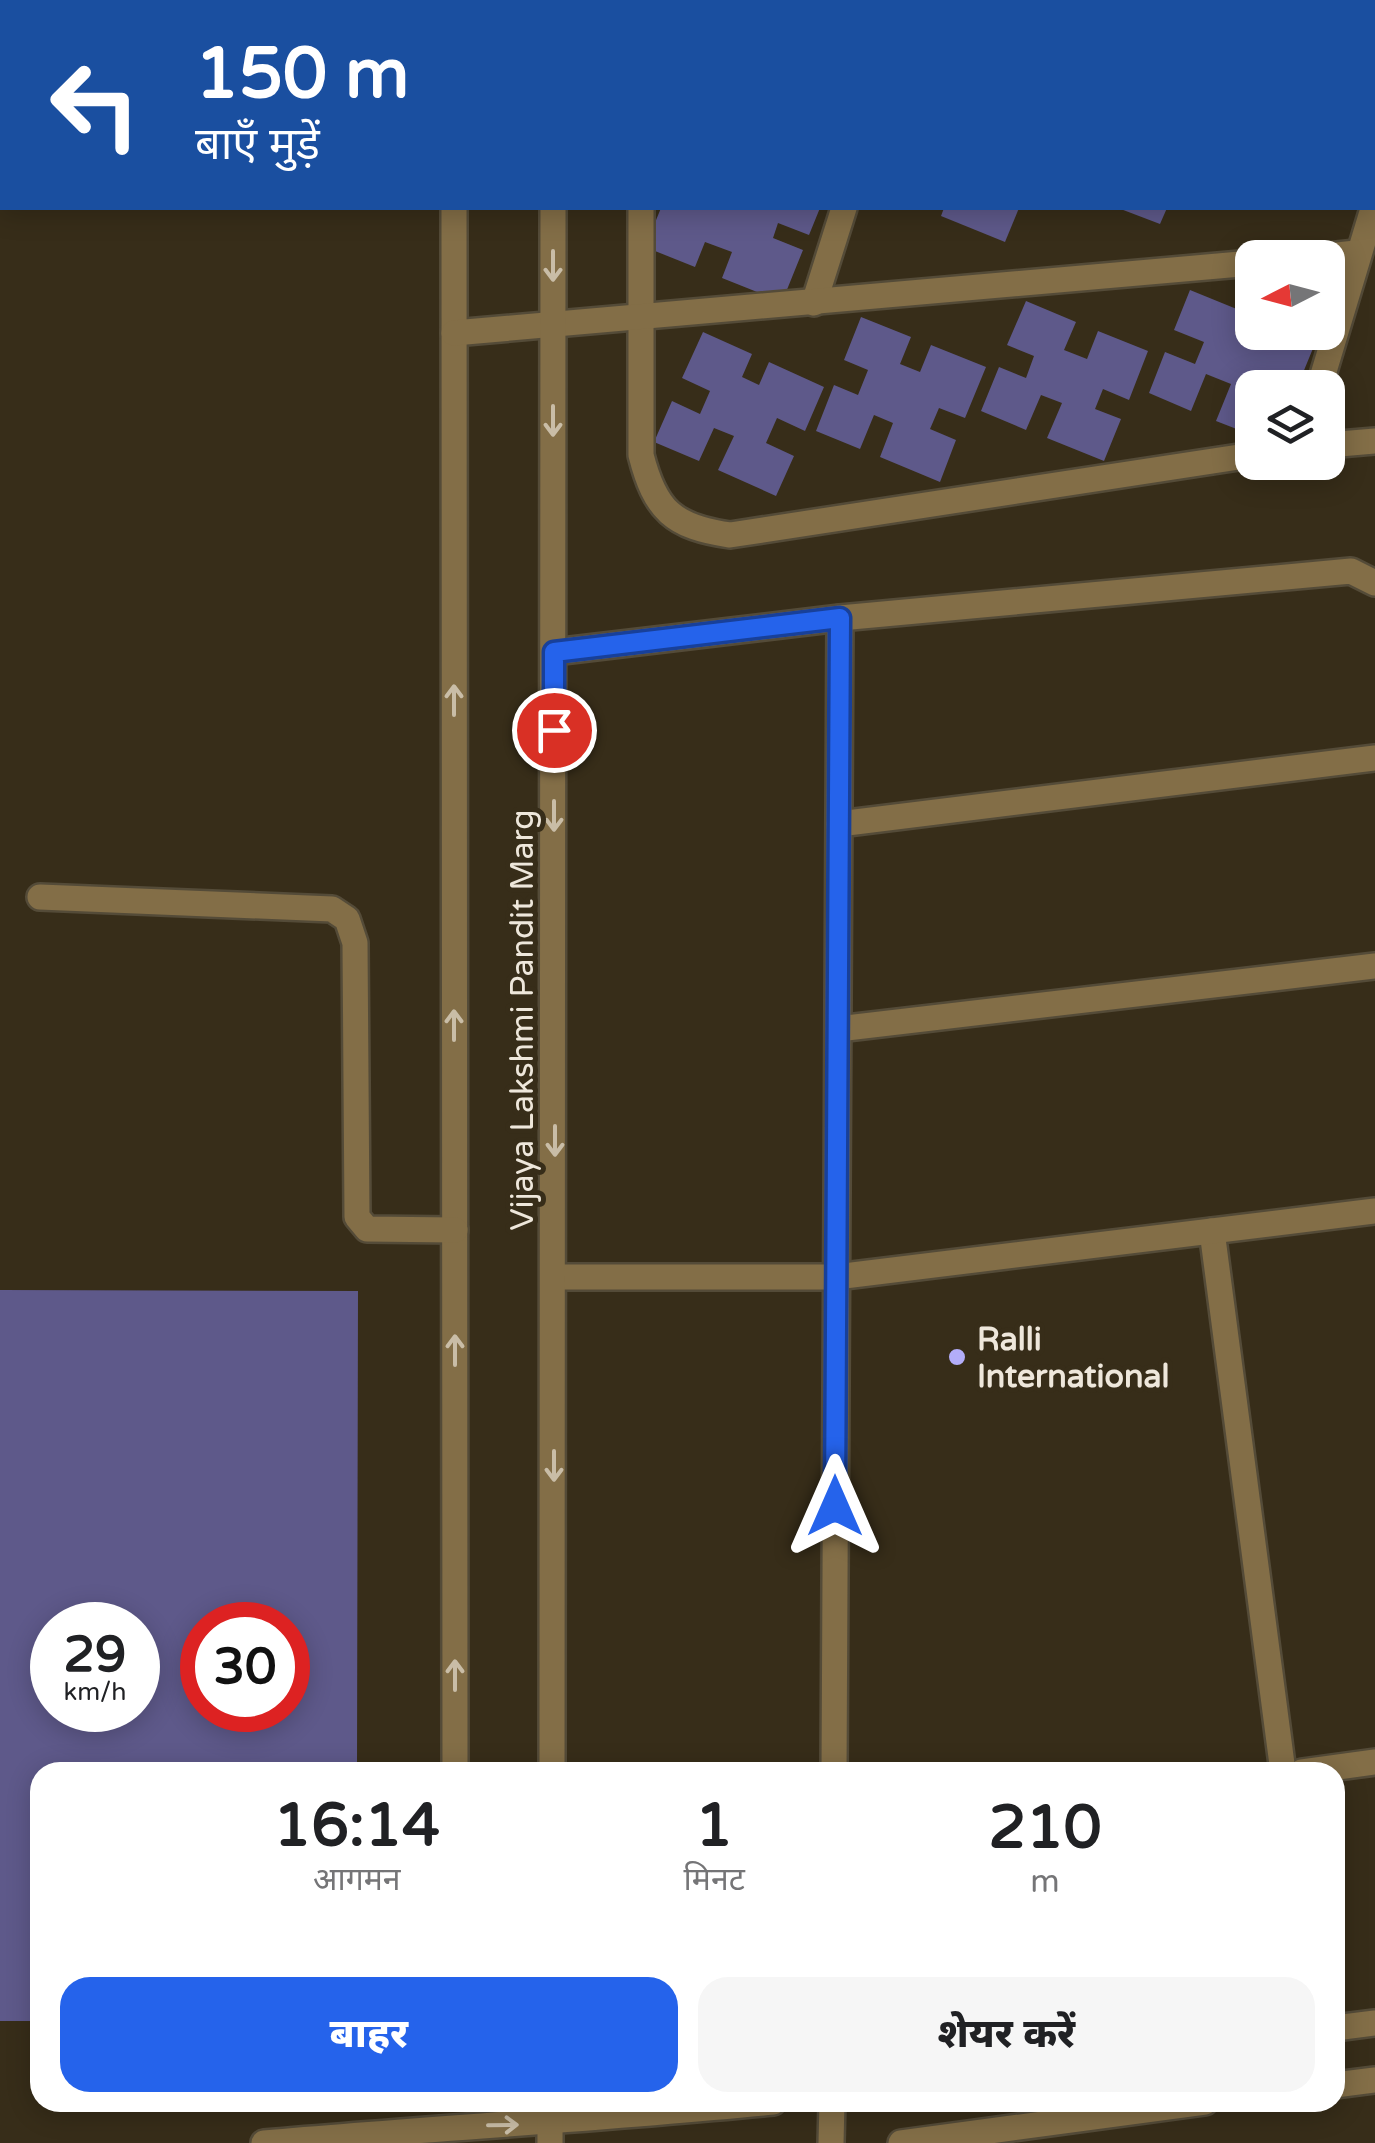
<!DOCTYPE html>
<html lang="hi">
<head>
<meta charset="utf-8">
<style>
	body { margin:0; font-family:"Varela Round","Noto Sans Devanagari",sans-serif; background:#f6f6f6; color:#202124; height:100vh; display:flex; flex-direction:column; font-size:38px; white-space:nowrap }
	* { box-sizing:border-box; margin:0 }
	p { font-size:32px; color:#757577 }
	.icon { flex:none; width:55px; height:55px; fill:none; stroke:currentColor; stroke-width:2; stroke-linecap:round; stroke-linejoin:round }
	.map { position:relative; flex:1; overflow:hidden }
	.drawer { position:absolute; left:30px; top:1762px; width:1315px; height:350px; display:flex; flex-direction:column; background:#fff; border-radius:30px; box-shadow:0 5px 25px #0003 }
	.drawer>* { flex:none }
	.hud { position:absolute; left:0px; top:0px; width:1375px; height:210px; box-shadow:0 5px 25px #0003; background:#1a4fa0; color:#fff; overflow:hidden }
	.needle { width:65px; rotate:264deg }
	.buttons { position:absolute; left:1235px; top:240px; display:grid; gap:20px }
	.buttons a { display:grid; place-items:center; width:110px; height:110px; border-radius:20px; background:#fff; box-shadow:0 5px 25px #0003; font-size:50px }
	.speed { position:absolute; left:30px; top:1602px; display:flex; gap:20px; font-size:50px; font-weight:700; text-align:center }
	.speed>* { display:grid; place-content:center; width:130px; height:130px; border-radius:50%; background:#fff; box-shadow:0 5px 25px #0003; line-height:1 }
	.speed small { font-size:25px; font-weight:400 }
	.speed .limit { border:15px solid #d22; background:#fff; color:#111 }
	.pin { position:absolute; display:grid; place-items:center; width:85px; height:85px; color:#fff; margin:-42px; border:5px solid #fff; border-radius:50%; box-shadow:0 2px 10px #0007 }
	.me { position:absolute; width:110px; margin:-55px; rotate:0deg; stroke-linejoin:round; filter:drop-shadow(0 0 8px #0008) }
	.turn { display:flex; align-items:center; gap:35px; height:210px; padding:0 30px; font-size:45px }
	.turn .icon { width:130px; height:130px; stroke-width:2.5 }
	.turn b { display:block; font-size:70px; line-height:85px }
	.eta { display:flex; justify-content:space-evenly; align-items:center; height:170px; text-align:center }
	.eta b { font-size:60px; font-weight:800; line-height:70px }
	.primary-button { display:flex; gap:20px; margin-top:auto; padding:20px 30px }
	.primary-button a { flex:1; height:115px; border-radius:30px; background:#2563eb; color:#fff; font-size:40px; font-weight:800; line-height:115px; text-align:center }
	.primary-button a+a { background:#f6f6f6; color:#202124 }
	.map>svg:first-child { display:block }
	.building { fill:#5e598a; fill-rule:evenodd }
	.lines { fill:none; stroke-linecap:round; stroke-linejoin:round }
	.minor-casing { stroke:#544b38; stroke-width:30 }
	.minor { stroke:#836e47; stroke-width:25 }
	.oneway { stroke:#c9bda7 }
	.route-casing { stroke:#184099; stroke-width:25 }
	.route { stroke:#2563eb; stroke-width:18 }
	.poi-dot { fill:#b3adf9; stroke:#372d19; stroke-width:4 }
	.labels { text-anchor:middle; stroke-width:10; stroke-linejoin:round; paint-order:stroke }
	.street-label { font-size:32px; fill:#eee7db; stroke:#372d19 }
	.poi-label { font-size:32px; font-weight:bold; fill:#eee7db; stroke:#372d19; text-anchor:start }
</style>
</head>
<body>
<div class="map">
<svg width="1375" height="2143" viewBox="0 0 1375 2143">
	<rect width="100%" height="100%" fill="#372d19"/>
	<g class="building">
		<polygon points="661,208 820,208 809,235 778,223 773,238 803,250 782,302 722,278 732,252 705,242 695,267 645,247"/>
		<polygon points="944,208 1019,208 1005,242 941,216"/>
		<polygon points="1118,208 1167,208 1160,224"/>
		<polygon points="1190,290 1244,312 1235,333 1256,342 1260,332 1295,332 1316,341 1298,385 1271,373 1265,388 1252,388 1252,435 1216,421 1231,384 1206,374 1191,411 1149,393 1165,352 1195,364 1204,342 1174,330"/>
		<polygon points="1026,301 1076,322 1064,350 1087,359 1098,331 1148,351 1129,400 1103,389 1095,409 1121,419 1104,461 1047,438 1062,403 1041,395 1026,430 981,411 999,367 1026,378 1034,356 1007,345"/>
		<polygon points="861,317 911,337 900,364 920,372 931,345 986,367 965,418 939,408 930,429 956,440 940,482 880,457 893,423 874,415 860,449 816,431 834,385 858,395 868,370 844,360"/>
		<polygon points="703,332 752,354 742,377 759,385 769,362 824,387 805,431 777,418 766,443 794,456 776,496 718,470 734,436 714,428 699,461 654,442 672,401 700,414 710,391 682,378"/>
		<path d="M0,1290L358,1291L357,1772H40V2021H0ZM52,1625H138V1710H52ZM202,1625H288V1710H202Z"/>
	</g>
	<g class="lines">
		<g class="minor-casing">
			<g id="minor">
				<polyline points="454,0 454,2"/>
				<polyline points="553,0 553,2"/>
				<polyline points="640,0 640,2"/>
				<polyline points="908,2 908,1"/>
				<polyline points="454,208 455,1772"/>
				<path d="M641,208V455C655,510 673,527 730,535L1252,455"/>
				<polyline points="1309,258 1356,253"/>
				<polyline points="814,303 844,208"/>
				<polyline points="454,333 1252,263"/>
				<polyline points="1319,388 1375,202"/>
				<polyline points="1328,445 1375,441"/>
				<polyline points="554,652 840,618 1351,571 1375,583"/>
				<polyline points="839,824 1375,758"/>
				<polyline points="40,897 332,909 347,919 355,943 357,1217 367,1229 455,1230"/>
				<polyline points="838,1029 1375,966"/>
				<polyline points="1212,1231 1283,1772"/>
				<polyline points="555,1277 836,1277 1375,1211"/>
				<polyline points="552,1772 553,208"/>
				<polyline points="834,1772 840,618"/>
				<polyline points="1302,1772 1375,1762"/>
				<polyline points="1335,2028 1375,2023"/>
				<polyline points="1335,2085 1375,2080"/>
				<path d="M264,2143C434,2128 603,2119 773,2102"/>
				<polyline points="550,2143 550,2102"/>
				<polyline points="831,2143 832,2102"/>
				<polyline points="901,2143 1205,2102"/>
			</g>
		</g>
		<use href="#minor" class="minor"/>
	</g>
	<defs><path id="oneway-shaft" d="M-6 0H5M1.5-3L5.5 0L1.5 3" fill="none" stroke-width="1.6" stroke-linecap="round" stroke-linejoin="round" transform="scale(2.5)"/></defs>
	<g class="oneway">
		<use href="#oneway-shaft" transform="translate(553 266) rotate(90)"/>
		<use href="#oneway-shaft" transform="translate(553 421) rotate(90)"/>
		<use href="#oneway-shaft" transform="translate(454 700) rotate(-90)"/>
		<use href="#oneway-shaft" transform="translate(554 816) rotate(90)"/>
		<use href="#oneway-shaft" transform="translate(454 1025) rotate(-90)"/>
		<use href="#oneway-shaft" transform="translate(555 1141) rotate(90)"/>
		<use href="#oneway-shaft" transform="translate(455 1350) rotate(-90)"/>
		<use href="#oneway-shaft" transform="translate(554 1466) rotate(90)"/>
		<use href="#oneway-shaft" transform="translate(455 1675) rotate(-90)"/>
		<use href="#oneway-shaft" transform="translate(503 2125) rotate(-1)"/>
	</g>
	<g class="lines">
		<g class="route-casing">
			<polyline id="route" points="554,730 554,652 840,618 835,1506"/>
		</g>
		<use href="#route" class="route"/>
	</g>
	<circle class="poi-dot" cx="957" cy="1357" r="10"/>
	<g class="labels">
		<g class="street-label">
			<text transform="translate(522 1020) rotate(-90)" y="11">Vijaya Lakshmi Pandit Marg</text>
		</g>
		<g class="poi-label">
			<text x="977" y="1350">Ralli<tspan x="977" dy="37">International</tspan></text>
		</g>
	</g>
</svg>
<div class="buttons">
<a><svg class="needle" viewBox="-14 -14 28 28"><path d="M0-13l5 13h-10z" fill="#e53935"/><path d="M0 13l5-13h-10z" fill="#757577"/></svg></a>
<a><svg class="icon" aria-label="layers" viewBox="0 0 24 24"><path d="M12 4l9 5-9 5-9-5zM3 14l9 5 9-5"/></svg></a>
</div>
<div class="speed"><div>29<small>km/h</small></div><div class="limit">30</div></div>
<div class="pin" style="left:554px;top:730px;background:#d93025"><svg class="icon" aria-label="arrive" viewBox="0 0 24 24"><path d="M6 21V4h12l-3 4 3 4H6"/></svg></div>
<svg class="me" style="left:835px;top:1506px" viewBox="-20 -20 40 40"><path d="M0-17L14 15 0 8-14 15z" fill="#2563eb" stroke="#fff" stroke-width="4"/></svg>
<div class="hud">
<div class="turn"><svg class="icon" aria-label="left" viewBox="0 0 24 24"><path d="M17 20v-9H6M10 6l-5 5 5 5"/></svg><div><b>150 m</b>बाएँ मुड़ें</div></div>
</div>
<section class="drawer">
<div class="eta">
<div><b>16:14</b><p>आगमन</p></div>
<div><b>1</b><p>मिनट</p></div>
<div><b>210</b><p>m</p></div>
</div>
<div class="primary-button"><a>बाहर</a><a>शेयर करें</a></div>
</section>
</div>
</body>
</html>
